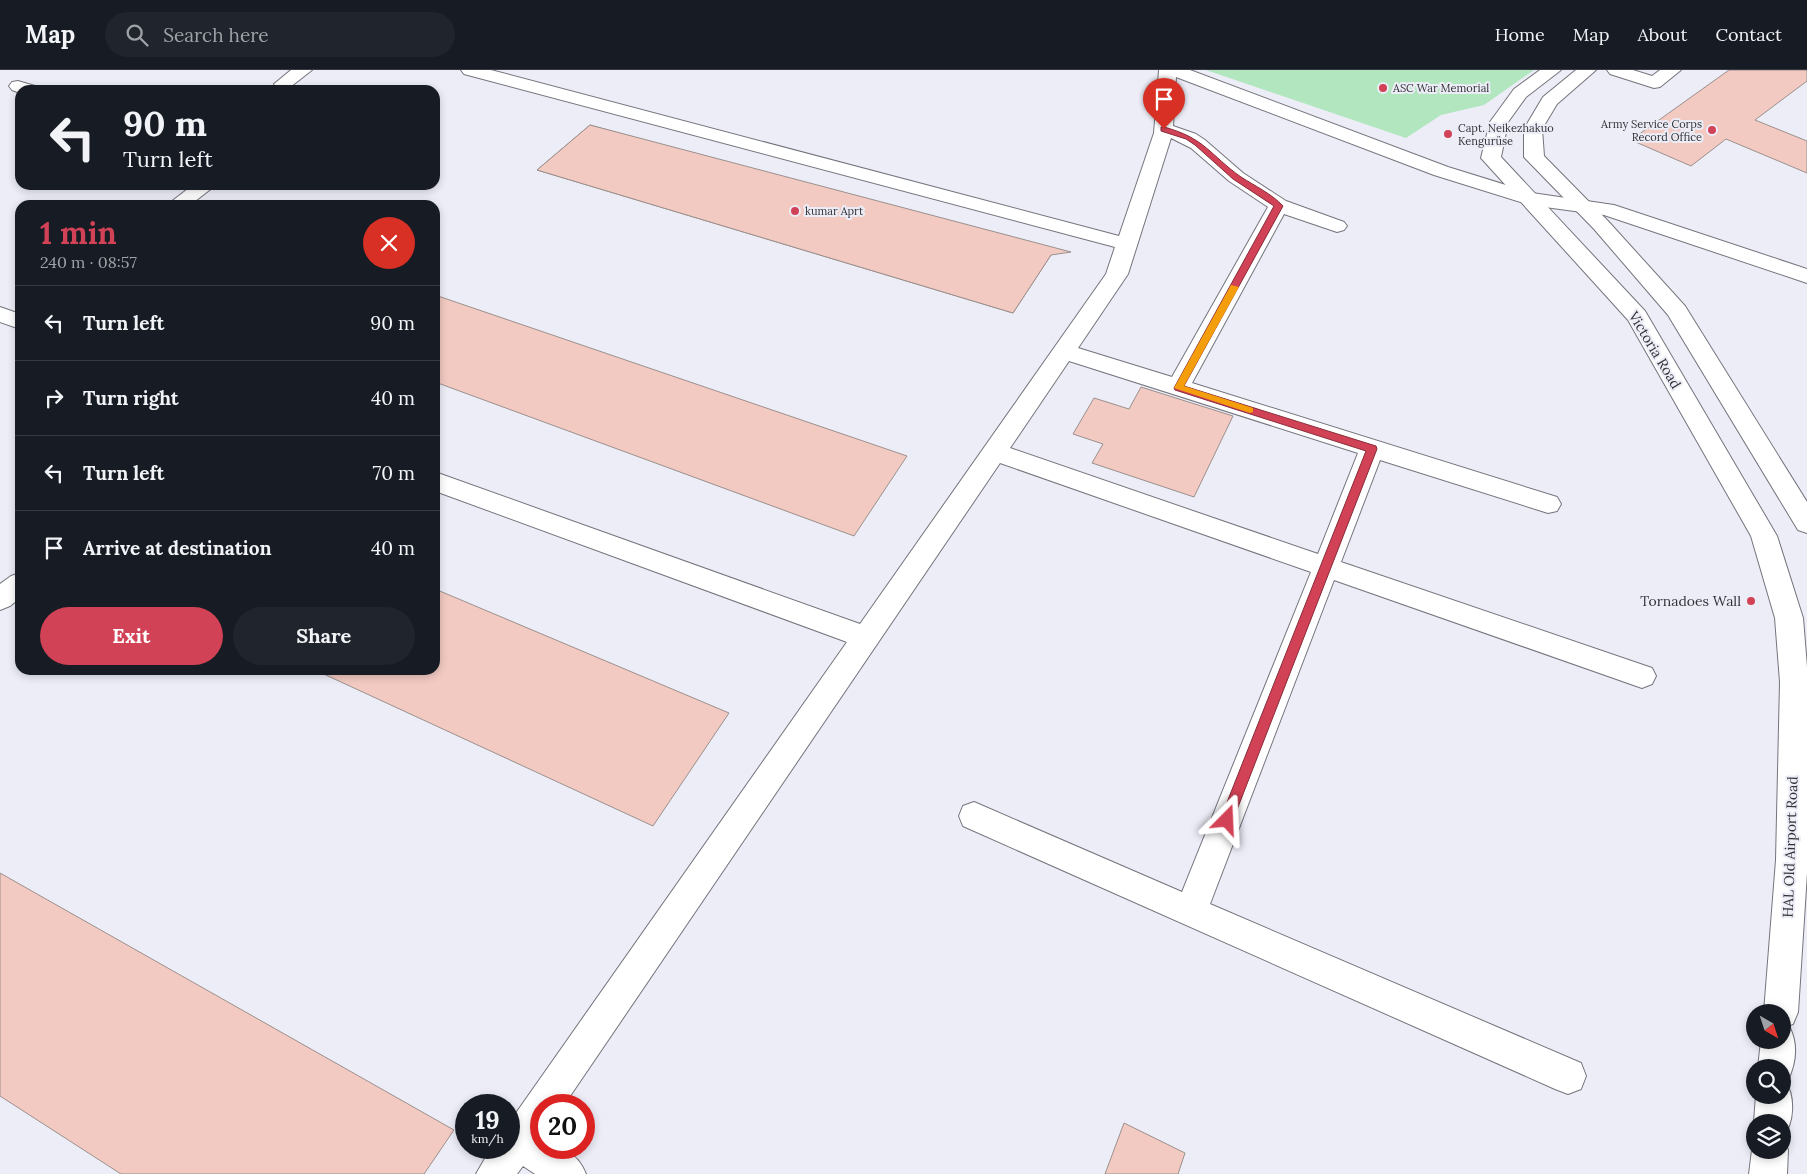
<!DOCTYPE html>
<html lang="en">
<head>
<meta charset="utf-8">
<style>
	body { margin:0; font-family:Lora,serif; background:#20242c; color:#f1f3f6; height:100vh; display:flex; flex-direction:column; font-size:19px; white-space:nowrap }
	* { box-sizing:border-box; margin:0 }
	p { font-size:16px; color:#9ea1a6 }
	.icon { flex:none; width:28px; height:28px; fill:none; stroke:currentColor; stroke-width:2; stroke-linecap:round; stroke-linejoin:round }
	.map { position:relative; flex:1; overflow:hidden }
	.panel { position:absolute; left:15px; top:130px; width:425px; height:475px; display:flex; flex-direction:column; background:#171b24; border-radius:15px; box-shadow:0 2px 8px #0003 }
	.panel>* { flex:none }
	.hud { position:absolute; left:15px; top:15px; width:425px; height:105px; border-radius:15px; box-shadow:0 2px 8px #0003; background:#171b24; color:#f1f3f6; overflow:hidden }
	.needle { width:32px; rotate:141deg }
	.fabs { position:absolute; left:1746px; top:934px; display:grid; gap:10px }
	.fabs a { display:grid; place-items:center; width:45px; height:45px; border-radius:50%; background:#171b24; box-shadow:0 2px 8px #0003; font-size:25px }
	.speed { position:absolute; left:455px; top:1024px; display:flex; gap:10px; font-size:25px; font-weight:700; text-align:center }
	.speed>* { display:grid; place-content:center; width:65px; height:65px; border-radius:50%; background:#171b24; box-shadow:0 2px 8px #0003; line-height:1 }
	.speed small { font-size:12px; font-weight:400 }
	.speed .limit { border:8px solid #d22; background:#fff; color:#111 }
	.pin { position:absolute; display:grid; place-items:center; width:42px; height:42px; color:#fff; margin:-51px -21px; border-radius:50% 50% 50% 0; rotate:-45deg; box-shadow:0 0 5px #0007 }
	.pin .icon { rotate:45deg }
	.me { position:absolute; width:55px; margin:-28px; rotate:21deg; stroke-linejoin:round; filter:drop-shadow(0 0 4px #0008) }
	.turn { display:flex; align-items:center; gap:18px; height:105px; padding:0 25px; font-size:22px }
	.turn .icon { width:65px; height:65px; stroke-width:2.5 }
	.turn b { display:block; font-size:35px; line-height:42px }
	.round { display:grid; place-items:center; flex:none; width:52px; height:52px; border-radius:26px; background:#20242c }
	.summary { display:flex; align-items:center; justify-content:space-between; height:85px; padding:0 25px }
	h1 { font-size:30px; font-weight:800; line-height:38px; color:#d24256 }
	.button { display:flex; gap:10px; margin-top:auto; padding:10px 25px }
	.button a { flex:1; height:58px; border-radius:30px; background:#d24256; color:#fff; font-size:20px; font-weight:800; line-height:58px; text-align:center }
	.button a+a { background:#20242c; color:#f1f3f6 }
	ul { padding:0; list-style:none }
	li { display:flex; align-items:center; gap:15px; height:75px; padding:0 25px; border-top:1px solid #363941 }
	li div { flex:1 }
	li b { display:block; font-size:19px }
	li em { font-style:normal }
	header { display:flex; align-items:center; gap:30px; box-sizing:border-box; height:70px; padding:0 25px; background:#171b24; border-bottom:1px solid #363941 }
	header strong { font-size:24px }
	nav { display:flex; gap:28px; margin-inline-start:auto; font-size:18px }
	.search { width:350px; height:45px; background:#20242c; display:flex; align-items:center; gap:12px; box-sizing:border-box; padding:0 18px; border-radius:28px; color:#9ea1a6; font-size:19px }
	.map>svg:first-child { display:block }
	.green { fill:#b2e6be }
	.building { fill:#f2cac2; stroke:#9b908d }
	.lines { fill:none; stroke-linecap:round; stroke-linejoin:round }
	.minor-casing { stroke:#74747d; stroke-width:2 }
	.major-casing { stroke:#74747d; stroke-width:2 }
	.minor { fill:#fff; fill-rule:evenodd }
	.major { fill:#fff; fill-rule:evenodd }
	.route { fill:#d24256; stroke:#882b38 }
	.slow { fill:#f59e0b }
	.poi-dot { fill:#d24256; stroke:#ecedf7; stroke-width:2 }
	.labels { text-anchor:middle; stroke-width:4; stroke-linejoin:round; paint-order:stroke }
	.far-poi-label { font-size:11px; fill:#323236; stroke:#ecedf7; text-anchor:start }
	.street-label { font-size:14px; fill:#323236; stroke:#ecedf7 }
	.poi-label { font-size:14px; fill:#323236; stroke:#ecedf7; text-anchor:end }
</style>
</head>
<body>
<header>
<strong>Map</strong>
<div class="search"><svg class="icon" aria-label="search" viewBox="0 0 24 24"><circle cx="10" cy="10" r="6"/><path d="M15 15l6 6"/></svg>Search here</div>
<nav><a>Home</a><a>Map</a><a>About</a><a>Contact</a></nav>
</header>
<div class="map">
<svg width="1807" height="1104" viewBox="0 0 1807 1104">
	<rect width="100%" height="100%" fill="#ecedf7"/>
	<polygon class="green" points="1206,0 1534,0 1484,35 1441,45 1406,68"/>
	<g class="building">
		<polygon points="1729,0 1807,0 1807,11 1755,50 1807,71 1807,103 1726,69 1691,96 1631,70"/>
		<polygon points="590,55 1051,185 1013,243 537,100"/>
		<polygon points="590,55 1071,182 1051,185 1013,243 537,100"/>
		<polygon points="435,225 907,386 854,466 435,312"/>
		<polygon points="1141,317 1233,346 1194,427 1092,393 1103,374 1073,364 1094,328 1129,339"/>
		<polygon points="435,519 729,643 653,756 315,600 435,600"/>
		<polygon points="0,803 454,1060 424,1104 121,1104 0,1026"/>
		<polygon points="1124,1053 1185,1083 1178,1104 1105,1104"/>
	</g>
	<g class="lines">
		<g class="minor-casing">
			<g id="minor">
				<polygon points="291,0 312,0 289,18 277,18 274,14"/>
				<path d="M461,0H491L1119,166L1154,63L1159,0H1190L1448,97L1532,123L1614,135L1807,199V213L1604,145L1530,135L1434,105L1176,7L1173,56L1196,64L1205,70L1243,103L1286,131L1344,152L1347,156L1344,160L1337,162L1284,144L1192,313L1557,427L1561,434L1557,441L1548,443L1380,390L1341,492L1652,598L1656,606L1652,614L1642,618L1334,510L1210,834L1581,993L1586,1006L1581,1019L1568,1024L1555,1019L963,756L959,746L963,736L974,732L1182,822L1311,502L1000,393L564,1035H541V1078C564,1078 577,1082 586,1104H535L523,1096L517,1104H476L491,1078H509V1053L847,572L435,421V402L860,554L1106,204L1115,177L464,4ZM1171,68L1191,78L1229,111L1268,137L1172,307L1078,278L1128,204ZM1069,291L1358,383L1318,484L1010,378Z"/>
				<polygon points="1607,0 1633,0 1652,6 1660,0 1681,0 1660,17 1654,18 1610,4"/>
				<polygon points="18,11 35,16 38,20 20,20 20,23 12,20 9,16 12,12"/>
				<polygon points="193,115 216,115 190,135 167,135"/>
				<polygon points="0,237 20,244 20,259 0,252"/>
				<polygon points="20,503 20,528 10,536 0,540 0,514 11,506"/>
			</g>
		</g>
		<g class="major-casing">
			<g id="major">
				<path d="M1540,0H1561L1526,27L1508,52L1501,87L1645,241L1777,466L1803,548L1807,597V803L1798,942L1793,954L1787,956L1790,958C1798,975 1796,993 1788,1010L1785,1012C1795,1024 1795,1055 1782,1066V1052H1755V1055L1754,1052L1756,1025H1782V998H1758L1761,970H1782V942H1764L1776,790L1780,612L1775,548L1751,466L1628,250L1481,88L1490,52L1514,19Z"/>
				<polygon points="1576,0 1596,0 1557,34 1542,59 1544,86 1608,151 1685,236 1807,432 1807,463 1798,460 1668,245 1594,159 1524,87 1524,59 1543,27"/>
				<polygon points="1783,1067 1788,1080 1787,1104 1749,1104 1752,1080 1755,1072 1755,1080 1782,1080"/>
			</g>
		</g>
		<use href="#minor" class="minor"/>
		<use href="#major" class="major"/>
	</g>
	<path class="route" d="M1164,57C1205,68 1210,85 1241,107C1255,116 1272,124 1283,136L1184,316L1376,376L1377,379L1233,750L1231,754L1227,756L1222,754L1220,750L1366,381L1175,320L1174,318L1274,136L1233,109L1195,75L1186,69L1161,61V57Z"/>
	<polygon class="slow" points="1231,215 1239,217 1184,316 1253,338 1253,342 1250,343 1174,318"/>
	<g class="poi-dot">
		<circle cx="1383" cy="18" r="5"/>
		<circle cx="1712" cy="60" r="5"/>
		<circle cx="1448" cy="64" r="5"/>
		<circle cx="795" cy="141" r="5"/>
		<circle cx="1751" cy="531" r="5"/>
	</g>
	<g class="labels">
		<g class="far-poi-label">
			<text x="1393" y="22">ASC War Memorial</text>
			<text x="1702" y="58" text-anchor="end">Army Service Corps<tspan x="1702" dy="13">Record Office</tspan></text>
			<text x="1458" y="62">Capt. Neikezhakuo<tspan x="1458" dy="13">Kengurüse</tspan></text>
			<text x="805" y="145">kumar Aprt</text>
		</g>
		<g class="street-label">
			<text transform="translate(1655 280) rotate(59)" y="5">Victoria Road</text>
			<text transform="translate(1790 777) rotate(-88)" y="5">HAL Old Airport Road</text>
		</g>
		<g class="poi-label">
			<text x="1741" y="536">Tornadoes Wall</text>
		</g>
	</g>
</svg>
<div class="fabs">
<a><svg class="needle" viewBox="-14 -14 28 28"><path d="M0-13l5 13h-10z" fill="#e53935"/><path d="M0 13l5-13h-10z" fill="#9ea1a6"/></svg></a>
<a><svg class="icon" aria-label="search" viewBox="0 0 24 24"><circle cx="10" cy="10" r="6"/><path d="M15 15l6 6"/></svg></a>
<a><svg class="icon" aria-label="layers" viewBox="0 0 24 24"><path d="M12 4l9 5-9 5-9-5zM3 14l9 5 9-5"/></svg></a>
</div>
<div class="speed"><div>19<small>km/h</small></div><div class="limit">20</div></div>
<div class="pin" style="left:1164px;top:59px;background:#d93025"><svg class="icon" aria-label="arrive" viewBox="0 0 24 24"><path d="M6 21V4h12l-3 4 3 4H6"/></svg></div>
<svg class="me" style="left:1227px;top:750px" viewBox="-20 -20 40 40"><path d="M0-17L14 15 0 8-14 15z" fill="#d24256" stroke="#fff" stroke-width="4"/></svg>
<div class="hud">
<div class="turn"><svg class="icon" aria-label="left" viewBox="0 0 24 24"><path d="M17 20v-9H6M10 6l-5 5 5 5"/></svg><div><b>90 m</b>Turn left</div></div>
</div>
<section class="panel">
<div class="summary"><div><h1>1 min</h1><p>240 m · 08:57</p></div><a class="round" style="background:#d93025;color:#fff"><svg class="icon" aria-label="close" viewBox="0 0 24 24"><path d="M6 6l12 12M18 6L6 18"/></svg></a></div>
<ul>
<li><svg class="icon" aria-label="left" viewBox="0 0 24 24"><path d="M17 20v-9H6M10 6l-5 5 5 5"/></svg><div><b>Turn left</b></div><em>90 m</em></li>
<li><svg class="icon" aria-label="right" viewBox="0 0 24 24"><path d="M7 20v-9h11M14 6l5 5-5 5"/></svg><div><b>Turn right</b></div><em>40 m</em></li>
<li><svg class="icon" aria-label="left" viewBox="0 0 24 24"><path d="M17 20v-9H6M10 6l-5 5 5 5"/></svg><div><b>Turn left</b></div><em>70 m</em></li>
<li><svg class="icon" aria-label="arrive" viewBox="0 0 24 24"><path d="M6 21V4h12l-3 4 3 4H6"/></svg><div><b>Arrive at destination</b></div><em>40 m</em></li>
</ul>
<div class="button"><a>Exit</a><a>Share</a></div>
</section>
</div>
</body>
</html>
